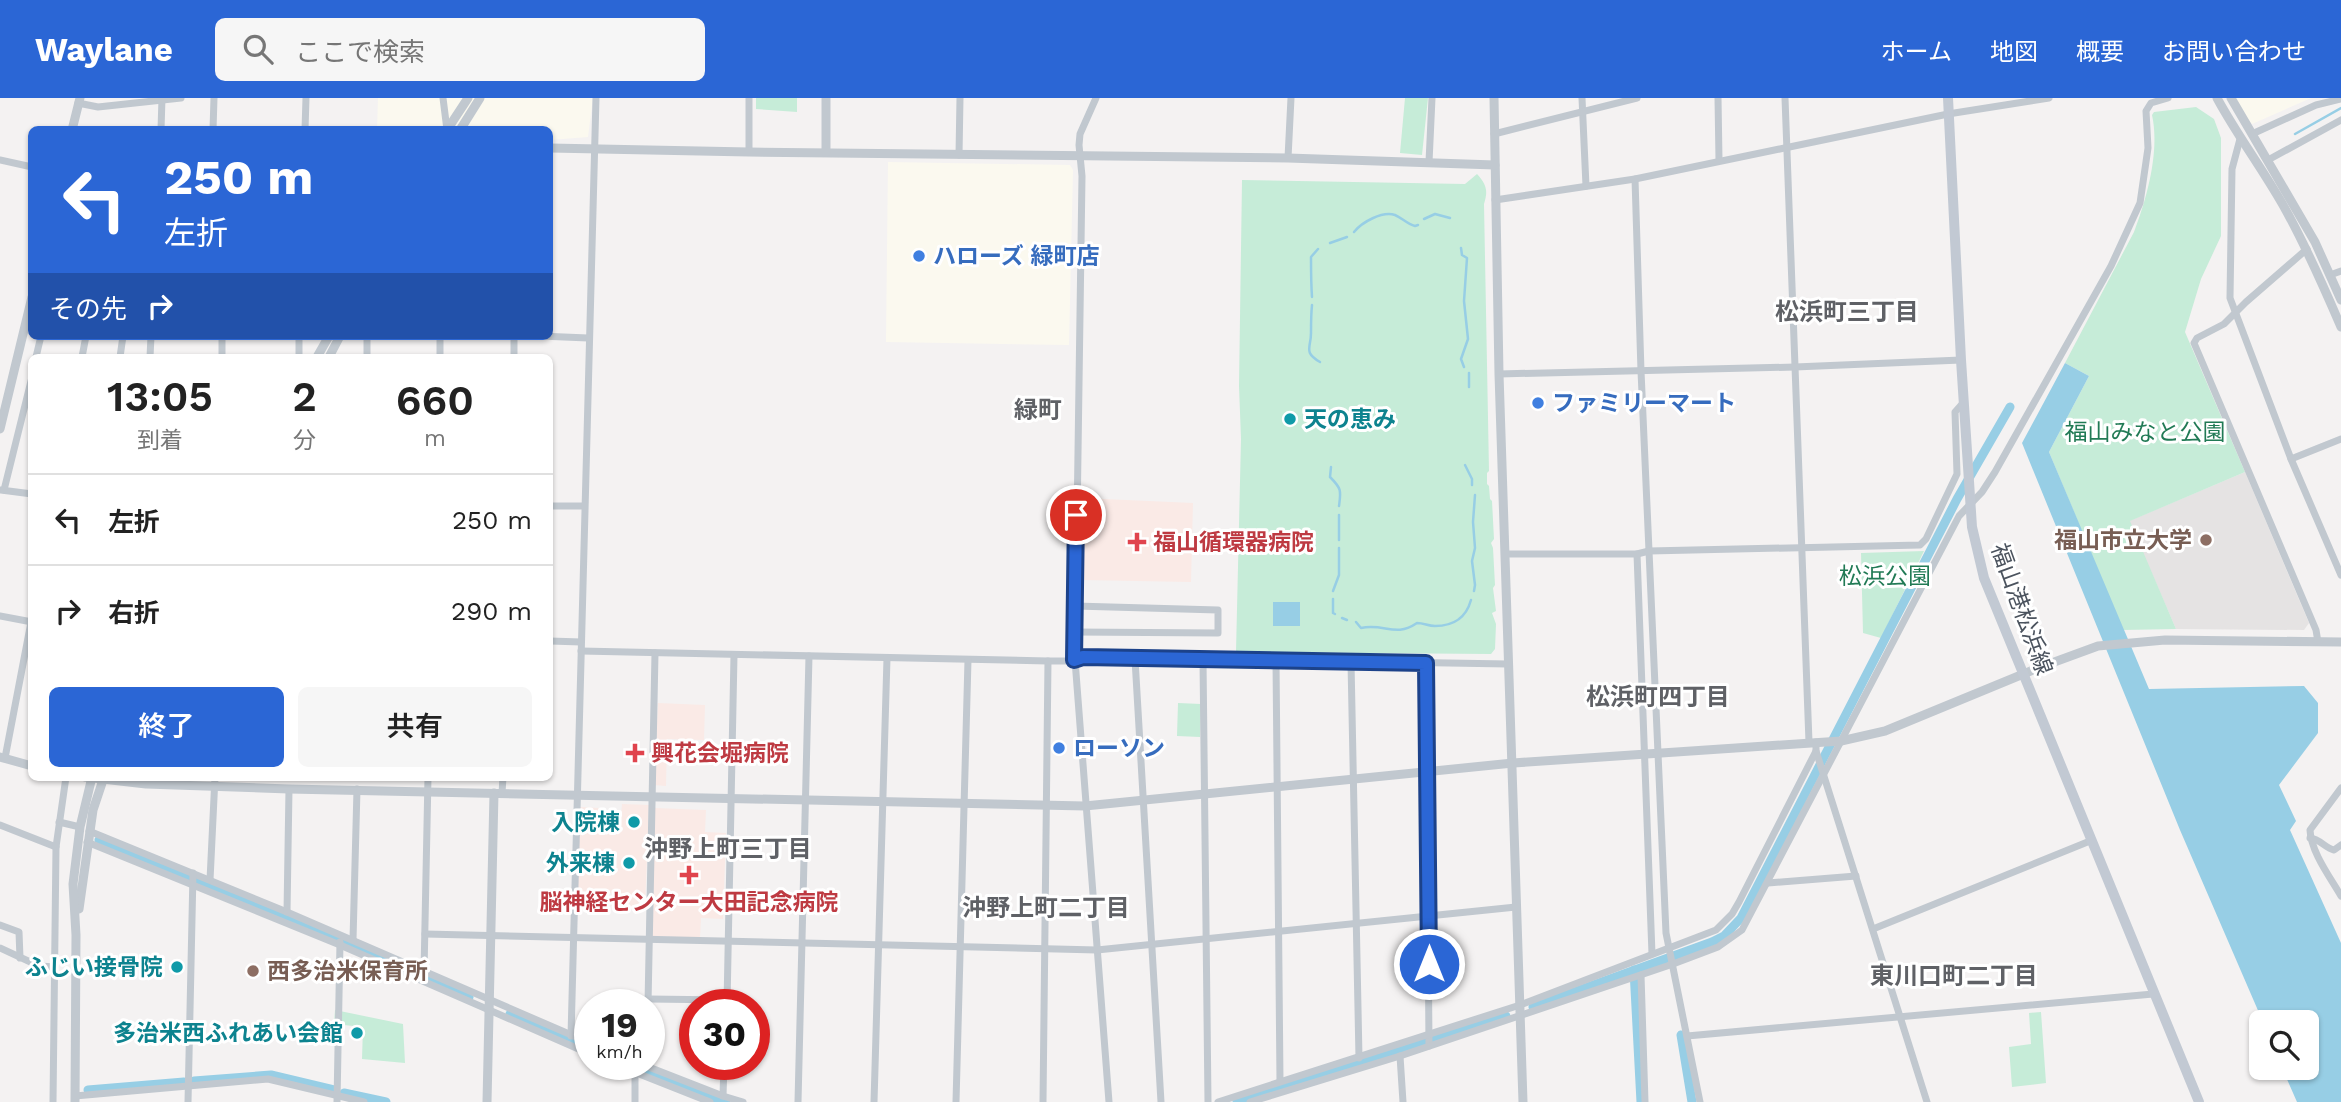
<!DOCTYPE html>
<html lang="ja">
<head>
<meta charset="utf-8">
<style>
	body { margin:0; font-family:"Work Sans","Noto Sans JP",sans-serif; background:#f6f6f6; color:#222; height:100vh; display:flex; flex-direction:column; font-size:26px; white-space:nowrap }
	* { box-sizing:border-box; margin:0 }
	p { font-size:23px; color:#767676 }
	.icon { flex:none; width:38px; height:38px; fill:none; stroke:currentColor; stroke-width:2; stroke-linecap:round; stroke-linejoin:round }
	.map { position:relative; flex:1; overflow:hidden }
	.drawer { position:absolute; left:28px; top:256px; width:525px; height:427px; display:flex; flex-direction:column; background:#fff; border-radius:10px; box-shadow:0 2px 5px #0004 }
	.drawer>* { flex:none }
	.hud { position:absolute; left:28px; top:28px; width:525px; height:214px; border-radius:10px; box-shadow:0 2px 5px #0004; background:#2b66d5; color:#fff; overflow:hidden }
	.buttons { position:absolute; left:2249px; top:912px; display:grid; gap:14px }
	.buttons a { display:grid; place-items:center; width:70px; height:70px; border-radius:10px; background:#fff; box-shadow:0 2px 5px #0004; font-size:35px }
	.speed { position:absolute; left:574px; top:891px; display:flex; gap:14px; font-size:35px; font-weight:700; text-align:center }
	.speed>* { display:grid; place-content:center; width:91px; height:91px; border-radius:50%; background:#fff; box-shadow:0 2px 5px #0004; line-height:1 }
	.speed small { font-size:18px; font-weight:400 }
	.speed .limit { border:10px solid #d22; background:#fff; color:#111 }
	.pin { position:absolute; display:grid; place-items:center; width:60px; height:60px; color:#fff; margin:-30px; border:4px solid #fff; border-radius:50%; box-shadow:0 2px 7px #0007 }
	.me { position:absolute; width:77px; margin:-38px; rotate:0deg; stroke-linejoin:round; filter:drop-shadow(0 0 5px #0008) }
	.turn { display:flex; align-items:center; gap:24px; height:147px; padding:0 21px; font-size:32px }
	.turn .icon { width:91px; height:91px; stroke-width:2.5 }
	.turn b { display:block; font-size:49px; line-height:60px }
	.then { display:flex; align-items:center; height:66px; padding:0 21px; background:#0003; gap:14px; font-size:26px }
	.eta { display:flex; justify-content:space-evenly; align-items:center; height:119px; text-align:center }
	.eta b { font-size:42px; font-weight:600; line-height:49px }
	.primary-button { display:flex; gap:14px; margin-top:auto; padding:14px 21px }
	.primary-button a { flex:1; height:80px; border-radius:10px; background:#2b66d5; color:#fff; font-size:28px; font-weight:600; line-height:80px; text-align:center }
	.primary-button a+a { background:#f6f6f6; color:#222 }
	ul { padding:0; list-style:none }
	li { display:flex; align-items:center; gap:21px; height:91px; padding:0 21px; border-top:2px solid #e0e0e0 }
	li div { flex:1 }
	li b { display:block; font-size:26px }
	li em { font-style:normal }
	header { display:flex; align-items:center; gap:42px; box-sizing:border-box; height:98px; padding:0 35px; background:#2b66d5; color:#fff }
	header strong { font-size:33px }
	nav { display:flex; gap:38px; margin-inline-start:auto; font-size:24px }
	.search { width:490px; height:63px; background:#f6f6f6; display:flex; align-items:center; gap:18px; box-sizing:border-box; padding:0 24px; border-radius:10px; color:#767676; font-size:26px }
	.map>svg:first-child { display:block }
	.commercial { fill:#fbf9ef }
	.education { fill:#e5e3e3 }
	.medical { fill:#faeae6 }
	.green { fill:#c6ecd8 }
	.water { fill:#97cee5 }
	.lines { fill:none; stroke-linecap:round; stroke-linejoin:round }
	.stream { stroke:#97cee5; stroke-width:2.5 }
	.canal { stroke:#97cee5; stroke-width:9 }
	.minor { stroke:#c1c8cf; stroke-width:7 }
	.tertiary { stroke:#c1c8cf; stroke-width:9 }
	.secondary { stroke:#c2c9d3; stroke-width:10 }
	.route-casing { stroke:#1c428a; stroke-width:18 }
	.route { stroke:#2b66d5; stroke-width:12 }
	.shop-dot { fill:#3f7fe0; stroke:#fff; stroke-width:2.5 }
	.culture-dot { fill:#0f9aa8; stroke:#fff; stroke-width:2.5 }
	.education-dot { fill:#8d6e63; stroke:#fff; stroke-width:2.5 }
	.health-dot { fill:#e0444e; stroke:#fff; stroke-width:2.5 }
	.labels { text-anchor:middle; stroke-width:6; stroke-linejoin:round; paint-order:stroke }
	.shop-label { font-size:23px; font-weight:bold; fill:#366cbe; stroke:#fff; text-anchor:start }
	.culture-label { font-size:23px; font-weight:bold; fill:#0d838f; stroke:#fff; text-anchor:end }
	.park-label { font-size:23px; fill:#217a55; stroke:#fff }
	.education-label { font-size:23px; font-weight:bold; fill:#785e54; stroke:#fff; text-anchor:end }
	.health-label { font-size:23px; font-weight:bold; fill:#be3a42; stroke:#fff; text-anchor:start }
	.street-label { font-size:23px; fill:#4b535e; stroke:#fff }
	.neighbourhood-label { font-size:24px; font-weight:bold; fill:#5f6166; stroke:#fff }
</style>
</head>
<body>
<header>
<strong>Waylane</strong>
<div class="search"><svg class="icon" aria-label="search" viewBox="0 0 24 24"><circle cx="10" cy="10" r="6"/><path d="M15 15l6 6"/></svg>ここで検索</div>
<nav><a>ホーム</a><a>地図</a><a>概要</a><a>お問い合わせ</a></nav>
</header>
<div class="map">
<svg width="2341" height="1004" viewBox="0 0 2341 1004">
	<rect width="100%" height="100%" fill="#f4f2f2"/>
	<g class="commercial">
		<polygon points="378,0 593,0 588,39 550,42 550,32 377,32"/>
		<polygon points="2232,0 2311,0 2252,26"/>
		<polygon points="888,64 1070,67 1073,72 1069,247 886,244"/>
	</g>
	<polygon class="education" points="2245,374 2309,525 2304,532 2176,531 2129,423"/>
	<g class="medical">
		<polygon points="1082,400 1193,405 1191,484 1081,482"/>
		<polygon points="658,605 705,607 704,642 667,641 666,688 654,687"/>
		<polygon points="622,706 649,707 645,810 611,808 611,795 577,794 580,709 600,710 600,727 620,728"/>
		<polygon points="655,710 706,712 705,734 726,735 723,821 701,820 700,840 651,838"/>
	</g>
	<g class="green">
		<polygon points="756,0 797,0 797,14 756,11"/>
		<polygon points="1405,0 1428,0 1422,57 1400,55"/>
		<path d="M2196,9L2214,21L2221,40V138L2201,181L2185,234L2245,374L2130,423L2176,531L2123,532L2049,354L2089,278L2065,265L2134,134C2147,100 2160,53 2152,17L2154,14Z"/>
		<path d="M1477,76C1487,87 1488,93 1484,106L1489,373L1487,375V386L1489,388L1490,401L1492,403L1494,441L1491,445L1493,450L1495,487L1493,490L1496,513L1492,515L1496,526L1495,551L1491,556L1236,554L1241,341L1239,288L1242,82L1465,86Z"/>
		<polygon points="1924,453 1881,540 1863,535 1861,455"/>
		<polygon points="1178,605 1201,606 1200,639 1177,638"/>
		<polygon points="335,912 403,926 405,965 362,961 363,929 334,926"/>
		<polygon points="2041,914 2046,985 2012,989 2009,949 2031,946 2029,915"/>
	</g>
	<g class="water">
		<polygon points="2065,265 2089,278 2049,354 2149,591 2304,588 2318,605 2318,635 2279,687 2296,723 2290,732 2341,845 2341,1004 2297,1004 2282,970 2306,970 2306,924 2263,924 2180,732 2022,345"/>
		<rect x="1273" y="504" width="27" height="24"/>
	</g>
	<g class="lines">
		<g class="stream">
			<polyline points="2295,36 2341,10"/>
			<polyline points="1424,121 1435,116 1450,120"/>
			<path d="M1354,134C1362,124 1382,113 1395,117C1402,120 1407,126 1415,128L1418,127"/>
			<polyline points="1330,145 1347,139"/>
			<polyline points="1461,150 1462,157 1467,160 1464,203 1468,241 1461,261 1464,269"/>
			<path d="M1312,199C1311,185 1311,173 1311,159L1318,151"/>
			<path d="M1312,207C1311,217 1311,225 1311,235C1311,250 1303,254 1320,264"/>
			<polyline points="1469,289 1469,275"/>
			<polyline points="1465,367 1472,381 1472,387"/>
			<path d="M1331,369L1330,379C1342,391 1341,393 1339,408"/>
			<polyline points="1339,442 1339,417"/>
			<polyline points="1333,493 1339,477 1339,450"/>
			<polyline points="1474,493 1475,487 1472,463 1475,450 1473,424 1475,397"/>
			<polyline points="1333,501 1333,515 1335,516"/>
			<polyline points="1342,520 1347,522"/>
			<path d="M1356,524L1361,530C1385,525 1395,540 1417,525C1424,525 1428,528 1435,528C1454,528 1466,520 1471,502"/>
		</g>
		<g class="canal">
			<polyline points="99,742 333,839 469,899"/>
			<polyline points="1634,872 1641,1004"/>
			<polyline points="1533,909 1712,844 1724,838 1741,820 1957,401 2010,309"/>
			<polyline points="510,916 590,950"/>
			<polyline points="1681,937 1692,1004"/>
			<polyline points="627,966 726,1004"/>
			<polyline points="194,983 271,977 334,992"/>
			<polyline points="88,992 184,984"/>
			<polyline points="344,995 386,1004"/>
			<polyline points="1237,1004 1506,918"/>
		</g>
		<g class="minor">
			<polyline points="443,0 447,32"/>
			<polyline points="1096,0 1080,36 1079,47 1082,78 1075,562 1109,1004"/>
			<polyline points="1582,0 1586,88"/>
			<polyline points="1718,0 1719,62"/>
			<polyline points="1785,0 1809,644"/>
			<polyline points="78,5 98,9 181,0"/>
			<polyline points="161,32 162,0"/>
			<polyline points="213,32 214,0"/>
			<polyline points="305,32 306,0"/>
			<polyline points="1494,36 1637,0"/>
			<polyline points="2252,36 2316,7 2341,1"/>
			<polyline points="2240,41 2232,71 2230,200 2291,361 2341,477"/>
			<polyline points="749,54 749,0"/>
			<polyline points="959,57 960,0"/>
			<polyline points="1288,60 1291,0"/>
			<polyline points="0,62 32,69"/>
			<polyline points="2268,62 2341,22"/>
			<polyline points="1429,64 1432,0"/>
			<polyline points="1635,81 1641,273 1666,835 1700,1004"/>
			<polyline points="1495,102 1635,81 1948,16 2049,0"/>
			<polyline points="2307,151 2246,204 2224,226 2197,240 2194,245 2316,532 2318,544"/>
			<polyline points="2330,177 2341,173"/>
			<polyline points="540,238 588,240"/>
			<polyline points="36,259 41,238"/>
			<polyline points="82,259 86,238"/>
			<polyline points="120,259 123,238"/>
			<polyline points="150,259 151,238"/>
			<polyline points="222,259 222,238"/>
			<polyline points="299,259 299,238"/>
			<polyline points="367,259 367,238"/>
			<polyline points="440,259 440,238"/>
			<polyline points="514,259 514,238"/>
			<polyline points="1499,276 1795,269 1961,262"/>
			<polyline points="2291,361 2341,341"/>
			<polyline points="1,392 32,396"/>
			<polyline points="4,392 32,279"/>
			<polyline points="550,408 584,408"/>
			<polyline points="1505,456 1637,456 1649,453 1920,447 1926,441 1957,376 1955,314 1963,305"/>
			<polyline points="1637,456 1652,856"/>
			<polyline points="1075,508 1218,512 1218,535 1075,534"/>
			<polyline points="0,518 32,524"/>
			<polyline points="550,543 581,544"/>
			<polyline points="581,553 1048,563 1067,563 1083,559 1508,566"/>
			<polyline points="1135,561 1161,1004"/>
			<polyline points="1203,562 1208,1004"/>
			<polyline points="1276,563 1280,983"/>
			<polyline points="1351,564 1359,960"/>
			<polyline points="1426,565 1429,948"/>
			<polyline points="1816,653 1927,1004"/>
			<polyline points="5,660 32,519"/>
			<path d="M2341,690L2310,732C2311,754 2330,779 2341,798"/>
			<polyline points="502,695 503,679"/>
			<polyline points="59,724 80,729"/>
			<polyline points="0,727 56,749"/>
			<polyline points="89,733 287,814 590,945"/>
			<path d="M2310,740C2320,741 2325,750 2334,752L2341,747"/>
			<polyline points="87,744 340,847 590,956"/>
			<polyline points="210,782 215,679"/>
			<polyline points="1768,785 1856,778"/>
			<polyline points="287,814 289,691"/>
			<polyline points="0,827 19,834 20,860"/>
			<polyline points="1873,831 2090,743"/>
			<polyline points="425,836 1097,852 1516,809"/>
			<polyline points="353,842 357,691"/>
			<polyline points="0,850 39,868 55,869"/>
			<polyline points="424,874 428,679"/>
			<polyline points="1641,877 1645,1004"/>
			<polyline points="649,901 727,902"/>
			<polyline points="648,906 655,555"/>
			<polyline points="727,906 734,557"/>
			<polyline points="571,938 596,0"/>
			<polyline points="1687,938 2153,896"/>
			<polyline points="1400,958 1403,1004"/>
			<polyline points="614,966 710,1004"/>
			<polyline points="635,966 635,1004"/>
			<polyline points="641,966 723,998 743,1004"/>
			<polyline points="75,998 268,981 364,1004"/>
			<polyline points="723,998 724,966"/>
			<polyline points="53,1004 56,749 66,679"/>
			<polyline points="188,1004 193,775"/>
			<polyline points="337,1004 340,844"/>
			<polyline points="798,1004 809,558"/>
			<polyline points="874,1004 887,560"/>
			<polyline points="956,1004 968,562"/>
			<polyline points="1043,1004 1048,563"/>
			<polyline points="1218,1004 1520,907 1716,832 1732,816 1739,804 1816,653 1816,644"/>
			<polyline points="1250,1004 1400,958 1673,866 1718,849 1742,832 1959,418 1982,394 1995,374 2111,168 2140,105 2148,50 2146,13 2151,5 2168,0"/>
		</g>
		<g class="tertiary">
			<polyline points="1494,0 1499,276 1523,1004"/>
			<path d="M2217,0C2237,37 2262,70 2283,107C2305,146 2323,187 2341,229"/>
			<polyline points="2231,0 2315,144 2341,202"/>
			<polyline points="72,32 80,0"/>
			<polyline points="447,32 468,0"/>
			<polyline points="460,32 480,0"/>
			<polyline points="550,50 749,54 1288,60 1495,67"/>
			<polyline points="826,54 826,0"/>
			<polyline points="317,259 329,238"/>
			<polyline points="329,259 340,238"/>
			<polyline points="0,331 32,199"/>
			<polyline points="0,659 32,668"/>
			<polyline points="85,679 146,686 289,691 1085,708 1513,665 1841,643 1885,633 2038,570 2098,548 2165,542 2341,544"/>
			<polyline points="79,811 93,712 104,679"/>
			<polyline points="75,1004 76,837 73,786 80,729 92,679"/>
			<polyline points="487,1004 494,695"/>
		</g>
		<polyline class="secondary" points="1948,0 1961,262 1972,429 1984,480 2199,1004"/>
	</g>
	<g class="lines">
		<g class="route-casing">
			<polyline id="route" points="1076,417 1074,562 1083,559 1426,565 1429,866"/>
		</g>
		<use href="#route" class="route"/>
	</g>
	<g class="shop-dot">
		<circle cx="919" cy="158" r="7"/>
		<circle cx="1538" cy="305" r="7"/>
		<circle cx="1059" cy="650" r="7"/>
	</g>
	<g class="culture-dot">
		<circle cx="1290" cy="321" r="7"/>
		<circle cx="634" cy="724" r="7"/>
		<circle cx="629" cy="765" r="7"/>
		<circle cx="177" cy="869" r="7"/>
		<circle cx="357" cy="935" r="7"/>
	</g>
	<g class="education-dot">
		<circle cx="2206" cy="442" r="7"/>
		<circle cx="253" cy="873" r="7"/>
	</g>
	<g class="health-dot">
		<path d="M1133.5 433.5h7v7h7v7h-7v7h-7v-7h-7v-7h7z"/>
		<path d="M631.5 644.5h7v7h7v7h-7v7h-7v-7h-7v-7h7z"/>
		<path d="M685.5 766.5h7v7h7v7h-7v7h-7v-7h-7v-7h7z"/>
	</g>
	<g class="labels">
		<g class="shop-label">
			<text x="933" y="166">ハローズ 緑町店</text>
			<text x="1552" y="313">ファミリーマート</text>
			<text x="1073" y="658">ローソン</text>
		</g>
		<g class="culture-label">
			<text x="1304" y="329" text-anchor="start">天の恵み</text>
			<text x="620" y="732">入院棟</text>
			<text x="615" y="773">外来棟</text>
			<text x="163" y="877">ふじい接骨院</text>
			<text x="343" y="943">多治米西ふれあい会館</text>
		</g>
		<g class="park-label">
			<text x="2145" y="342">福山みなと公園</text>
			<text x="1885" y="486">松浜公園</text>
		</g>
		<g class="education-label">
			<text x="2192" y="450">福山市立大学</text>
			<text x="267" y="881" text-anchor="start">西多治米保育所</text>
		</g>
		<g class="health-label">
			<text x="1153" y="452">福山循環器病院</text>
			<text x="651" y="663">興花会堀病院</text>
			<text x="689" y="812" text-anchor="middle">脳神経センター大田記念病院</text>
		</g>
		<g class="street-label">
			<text transform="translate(2022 511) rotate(70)" y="8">福山港松浜線</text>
		</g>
		<g class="neighbourhood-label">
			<text x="1847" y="222">松浜町三丁目</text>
			<text x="1038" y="320">緑町</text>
			<text x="1658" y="607">松浜町四丁目</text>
			<text x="728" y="759">沖野上町三丁目</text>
			<text x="1046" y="818">沖野上町二丁目</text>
			<text x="1954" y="886">東川口町二丁目</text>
		</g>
	</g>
</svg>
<div class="buttons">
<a><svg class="icon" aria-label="search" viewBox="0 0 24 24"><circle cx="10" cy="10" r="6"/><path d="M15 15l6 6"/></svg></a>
</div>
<div class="speed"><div>19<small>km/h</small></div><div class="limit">30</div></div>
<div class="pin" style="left:1076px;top:417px;background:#d93025"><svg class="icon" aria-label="arrive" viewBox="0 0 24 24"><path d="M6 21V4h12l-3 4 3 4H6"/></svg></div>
<svg class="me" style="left:1429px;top:866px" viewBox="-20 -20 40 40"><circle r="17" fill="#2b66d5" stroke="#fff" stroke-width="3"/><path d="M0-11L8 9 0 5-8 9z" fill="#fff"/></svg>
<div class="hud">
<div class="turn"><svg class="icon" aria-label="left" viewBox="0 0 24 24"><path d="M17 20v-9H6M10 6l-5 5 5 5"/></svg><div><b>250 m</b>左折</div></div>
<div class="then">その先<svg class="icon" aria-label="right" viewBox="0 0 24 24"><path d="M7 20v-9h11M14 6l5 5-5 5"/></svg></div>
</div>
<section class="drawer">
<div class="eta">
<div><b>13:05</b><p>到着</p></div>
<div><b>2</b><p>分</p></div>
<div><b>660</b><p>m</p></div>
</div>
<ul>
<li><svg class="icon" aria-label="left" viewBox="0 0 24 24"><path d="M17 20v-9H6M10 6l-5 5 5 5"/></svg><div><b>左折</b></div><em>250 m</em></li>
<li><svg class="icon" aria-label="right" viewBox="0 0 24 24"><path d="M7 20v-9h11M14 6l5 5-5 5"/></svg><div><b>右折</b></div><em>290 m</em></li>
</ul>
<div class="primary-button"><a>終了</a><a>共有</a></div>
</section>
</div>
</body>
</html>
